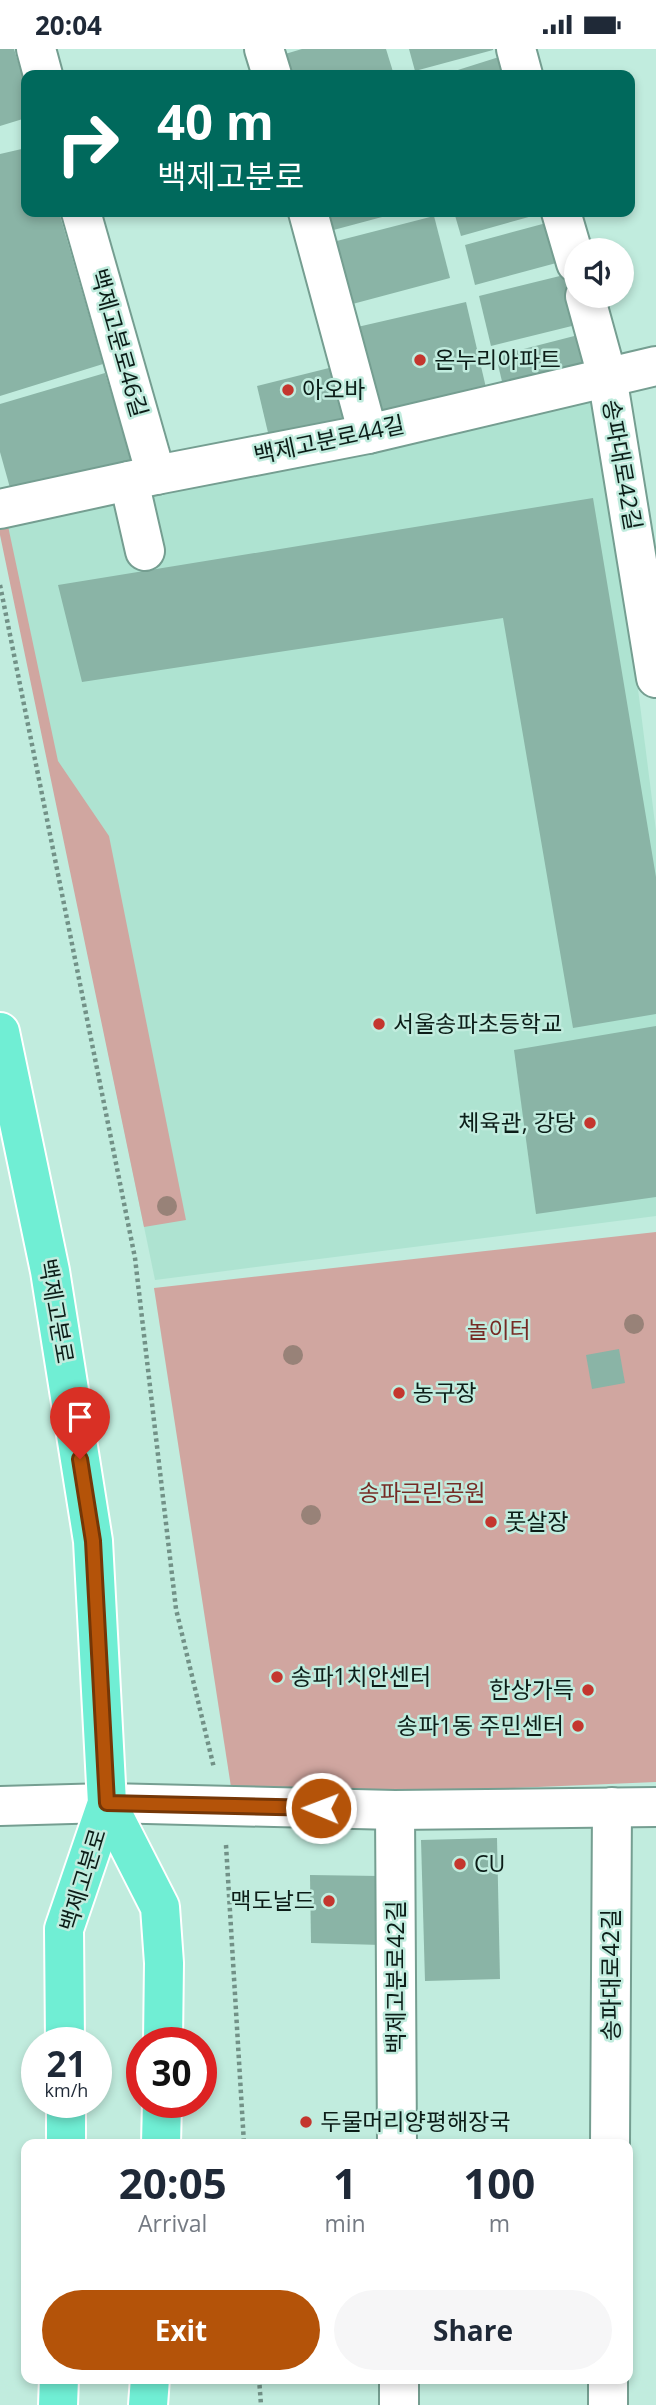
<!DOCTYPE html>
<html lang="en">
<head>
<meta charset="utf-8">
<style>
	body { margin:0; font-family:"Open Sans","Noto Sans KR",sans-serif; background:#f6f6f7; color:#1f2937; height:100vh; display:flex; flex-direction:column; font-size:26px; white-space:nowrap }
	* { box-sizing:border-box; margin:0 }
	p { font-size:23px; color:#747a83 }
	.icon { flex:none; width:38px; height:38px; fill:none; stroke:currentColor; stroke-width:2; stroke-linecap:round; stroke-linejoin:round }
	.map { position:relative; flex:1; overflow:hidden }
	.details { position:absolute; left:21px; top:2090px; width:612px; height:245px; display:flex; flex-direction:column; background:#fff; border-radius:14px; box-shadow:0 4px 10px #0003 }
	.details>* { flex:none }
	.hud { position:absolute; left:21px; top:21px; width:614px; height:147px; border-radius:14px; box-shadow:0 4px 10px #0003; background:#00695c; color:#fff; overflow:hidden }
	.controls { position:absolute; left:564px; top:189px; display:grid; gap:14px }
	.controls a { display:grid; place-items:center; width:70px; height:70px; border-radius:50%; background:#fff; box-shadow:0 4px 10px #0003; font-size:35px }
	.speed { position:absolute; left:21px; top:1978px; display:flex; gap:14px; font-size:35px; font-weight:700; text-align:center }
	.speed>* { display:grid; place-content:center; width:91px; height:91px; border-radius:50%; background:#fff; box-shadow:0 4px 10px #0003; line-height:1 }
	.speed small { font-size:18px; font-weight:400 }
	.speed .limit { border:10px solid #d22; background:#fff; color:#111 }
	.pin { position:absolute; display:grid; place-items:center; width:60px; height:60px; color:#fff; margin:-72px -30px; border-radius:50% 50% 50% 0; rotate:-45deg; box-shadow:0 0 7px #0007 }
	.pin .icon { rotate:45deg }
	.me { position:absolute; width:77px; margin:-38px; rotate:271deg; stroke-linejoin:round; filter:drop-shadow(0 0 5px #0008) }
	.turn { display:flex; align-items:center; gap:24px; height:147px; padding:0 21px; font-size:32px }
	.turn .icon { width:91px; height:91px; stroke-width:2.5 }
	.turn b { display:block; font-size:49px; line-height:60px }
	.eta { display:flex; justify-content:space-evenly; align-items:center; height:119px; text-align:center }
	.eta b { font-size:42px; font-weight:700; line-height:49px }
	.cta { display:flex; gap:14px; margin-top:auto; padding:14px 21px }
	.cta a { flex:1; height:80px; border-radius:42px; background:#b45309; color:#fff; font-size:28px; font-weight:700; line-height:80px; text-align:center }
	.cta a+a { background:#f6f6f7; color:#1f2937 }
	.status { display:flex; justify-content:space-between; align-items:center; height:49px; padding:0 35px; background:#fff; direction:ltr }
	.status svg { height:19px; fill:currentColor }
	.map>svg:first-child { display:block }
	.built { fill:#aee3d1 }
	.green { fill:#d0a6a0 }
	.building { fill:#8ab4a6 }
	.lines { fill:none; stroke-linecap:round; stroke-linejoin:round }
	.minor-casing { stroke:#759e91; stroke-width:42 }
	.major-casing { stroke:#fff; stroke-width:42 }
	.path { stroke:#729187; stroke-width:4.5; stroke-dasharray:3.5 3.5; stroke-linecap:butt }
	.minor { stroke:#fff; stroke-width:38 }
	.major { stroke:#70eed4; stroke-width:38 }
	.tree { fill:#988278 }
	.route-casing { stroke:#753606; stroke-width:18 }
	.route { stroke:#b45309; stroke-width:12 }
	.poi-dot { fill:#c4362e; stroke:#c1ecde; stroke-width:2.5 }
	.labels { text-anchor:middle; stroke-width:5; stroke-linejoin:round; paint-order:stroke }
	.street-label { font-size:23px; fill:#0c1d18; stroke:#c1ecde }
	.poi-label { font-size:23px; fill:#0c1d18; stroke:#c1ecde; text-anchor:start }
	.park-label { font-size:23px; fill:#762b25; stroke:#c1ecde }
</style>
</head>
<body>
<div class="status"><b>20:04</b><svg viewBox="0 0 49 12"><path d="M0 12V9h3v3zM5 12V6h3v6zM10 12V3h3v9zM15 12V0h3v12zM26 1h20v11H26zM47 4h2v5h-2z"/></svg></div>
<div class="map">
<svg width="656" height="2356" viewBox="0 0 656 2356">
	<rect width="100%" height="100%" fill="#c1ecde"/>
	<polygon class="built" points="601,348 656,782 656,1167 155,1231 0,478"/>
	<g class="green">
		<polygon points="8,477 58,712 109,787 186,1171 144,1178 0,486 0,478"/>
		<polygon points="656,1183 656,1733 233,1751 154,1239"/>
	</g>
	<g class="building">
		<polygon points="0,0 14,0 26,38 26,69 0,77"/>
		<polygon points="302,0 386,0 394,26 280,26 275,8"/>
		<polygon points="409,0 493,0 493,1 415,22"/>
		<polygon points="499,8 504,26 442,26"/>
		<polygon points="26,99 26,163 59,163 103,315 0,347 0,105"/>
		<polygon points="320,163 396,163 397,164 326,183"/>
		<polygon points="454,163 543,163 543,164 461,187"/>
		<polygon points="434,167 450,229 345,257 329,194"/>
		<polygon points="550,173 560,213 475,236 465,196"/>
		<polygon points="568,225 580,275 491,297 479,247"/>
		<polygon points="466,253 487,343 385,367 371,357 353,279"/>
		<polygon points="586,284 594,318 504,341 496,307"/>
		<polygon points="341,316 354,372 270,392 257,337"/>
		<polygon points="105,324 135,420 12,446 0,403 0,355"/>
		<polygon points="593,449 656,828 656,965 573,979 503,569 82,633 58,536"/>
		<polygon points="656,977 656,1148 536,1165 514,1001"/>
		<polygon points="619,1300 625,1334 592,1340 586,1306"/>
		<polygon points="497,1789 500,1930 425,1932 421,1791"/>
		<polygon points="310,1826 380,1827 381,1896 311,1894"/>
	</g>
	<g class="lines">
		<g class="minor-casing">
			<g id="minor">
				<polyline points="36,0 43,26"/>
				<polyline points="264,0 272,26"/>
				<polyline points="516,0 523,26"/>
				<polyline points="81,163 156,426"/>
				<polyline points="308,163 368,385"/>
				<polyline points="561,163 576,214"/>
				<polyline points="585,247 607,327 656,629"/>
				<polyline points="129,432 145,502"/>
				<polyline points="0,460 156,426 368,385 656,317"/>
				<polyline points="0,1757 107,1754 395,1761 656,1758"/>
				<polyline points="395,1761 397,2095"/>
				<polyline points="610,2095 612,1758"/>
				<polyline points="399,2329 399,2356"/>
				<polyline points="608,2356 608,2329"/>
			</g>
		</g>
		<g class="major-casing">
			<g id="major">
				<polyline points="0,983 50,1222 93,1492 107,1754 64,1880 65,1993"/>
				<polyline points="107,1754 160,1858 164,1914 163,1993"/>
				<polyline points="66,2053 66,2095"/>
				<polyline points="161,2095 162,2053"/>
				<polyline points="58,2356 59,2329"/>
				<polyline points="148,2356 150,2329"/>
			</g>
		</g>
		<g class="path">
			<polyline points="0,536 135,1209 176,1560 214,1719"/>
			<polyline points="226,1796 244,2095"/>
			<polyline points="259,2329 261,2356"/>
		</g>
		<use href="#minor" class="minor"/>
		<use href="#major" class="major"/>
	</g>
	<g class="tree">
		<circle cx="167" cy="1157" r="10"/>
		<circle cx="634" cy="1275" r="10"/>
		<circle cx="293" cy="1306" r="10"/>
		<circle cx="311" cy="1466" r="10"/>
	</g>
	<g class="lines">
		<g class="route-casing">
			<polyline id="route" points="80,1410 93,1492 107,1754 321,1759"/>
		</g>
		<use href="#route" class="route"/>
	</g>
	<g class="poi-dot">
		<circle cx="420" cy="311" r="7"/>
		<circle cx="288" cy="341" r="7"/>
		<circle cx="379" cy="975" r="7"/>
		<circle cx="590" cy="1074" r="7"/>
		<circle cx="399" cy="1344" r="7"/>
		<circle cx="491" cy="1473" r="7"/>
		<circle cx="277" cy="1628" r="7"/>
		<circle cx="588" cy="1641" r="7"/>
		<circle cx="578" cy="1677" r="7"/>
		<circle cx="460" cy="1815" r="7"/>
		<circle cx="329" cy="1852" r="7"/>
		<circle cx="306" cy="2073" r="7"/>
	</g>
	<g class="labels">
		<g class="street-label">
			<text transform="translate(119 294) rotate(74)" y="8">백제고분로46길</text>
			<text transform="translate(329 391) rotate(-12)" y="8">백제고분로44길</text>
			<text transform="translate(622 416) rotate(80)" y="8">송파대로42길</text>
			<text transform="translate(56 1262) rotate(80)" y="8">백제고분로</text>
			<text transform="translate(83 1831) rotate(-73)" y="8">백제고분로</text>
			<text transform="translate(611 1926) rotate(-90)" y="8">송파대로42길</text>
			<text transform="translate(396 1928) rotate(-90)" y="8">백제고분로42길</text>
		</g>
		<g class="poi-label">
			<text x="434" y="319">온누리아파트</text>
			<text x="302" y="349">아오바</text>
			<text x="393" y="983">서울송파초등학교</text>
			<text x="576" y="1082" text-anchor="end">체육관, 강당</text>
			<text x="413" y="1352">농구장</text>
			<text x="505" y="1481">풋살장</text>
			<text x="291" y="1636">송파1치안센터</text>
			<text x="574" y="1649" text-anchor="end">한상가득</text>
			<text x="564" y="1685" text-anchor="end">송파1동 주민센터</text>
			<text x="474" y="1823">CU</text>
			<text x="315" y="1860" text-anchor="end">맥도날드</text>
			<text x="320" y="2081">두물머리양평해장국</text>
		</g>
		<g class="park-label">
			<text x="499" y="1289">놀이터</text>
			<text x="422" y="1452">송파근린공원</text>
		</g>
	</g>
</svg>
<div class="controls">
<a><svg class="icon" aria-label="sound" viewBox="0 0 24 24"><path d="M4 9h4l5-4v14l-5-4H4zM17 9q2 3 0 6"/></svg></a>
</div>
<div class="speed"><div>21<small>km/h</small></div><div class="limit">30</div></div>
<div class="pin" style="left:80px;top:1410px;background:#d93025"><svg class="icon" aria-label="arrive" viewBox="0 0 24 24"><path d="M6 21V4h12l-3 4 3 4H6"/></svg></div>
<svg class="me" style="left:321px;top:1759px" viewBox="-20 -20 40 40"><circle r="17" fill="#b45309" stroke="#fff" stroke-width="3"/><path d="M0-11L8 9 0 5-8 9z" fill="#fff"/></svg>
<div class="hud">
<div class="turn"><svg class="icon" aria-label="right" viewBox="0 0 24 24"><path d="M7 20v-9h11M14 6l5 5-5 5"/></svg><div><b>40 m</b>백제고분로</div></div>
</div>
<section class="details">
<div class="eta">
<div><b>20:05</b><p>Arrival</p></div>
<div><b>1</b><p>min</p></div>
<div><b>100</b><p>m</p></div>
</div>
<div class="cta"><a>Exit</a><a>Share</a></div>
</section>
</div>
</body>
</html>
